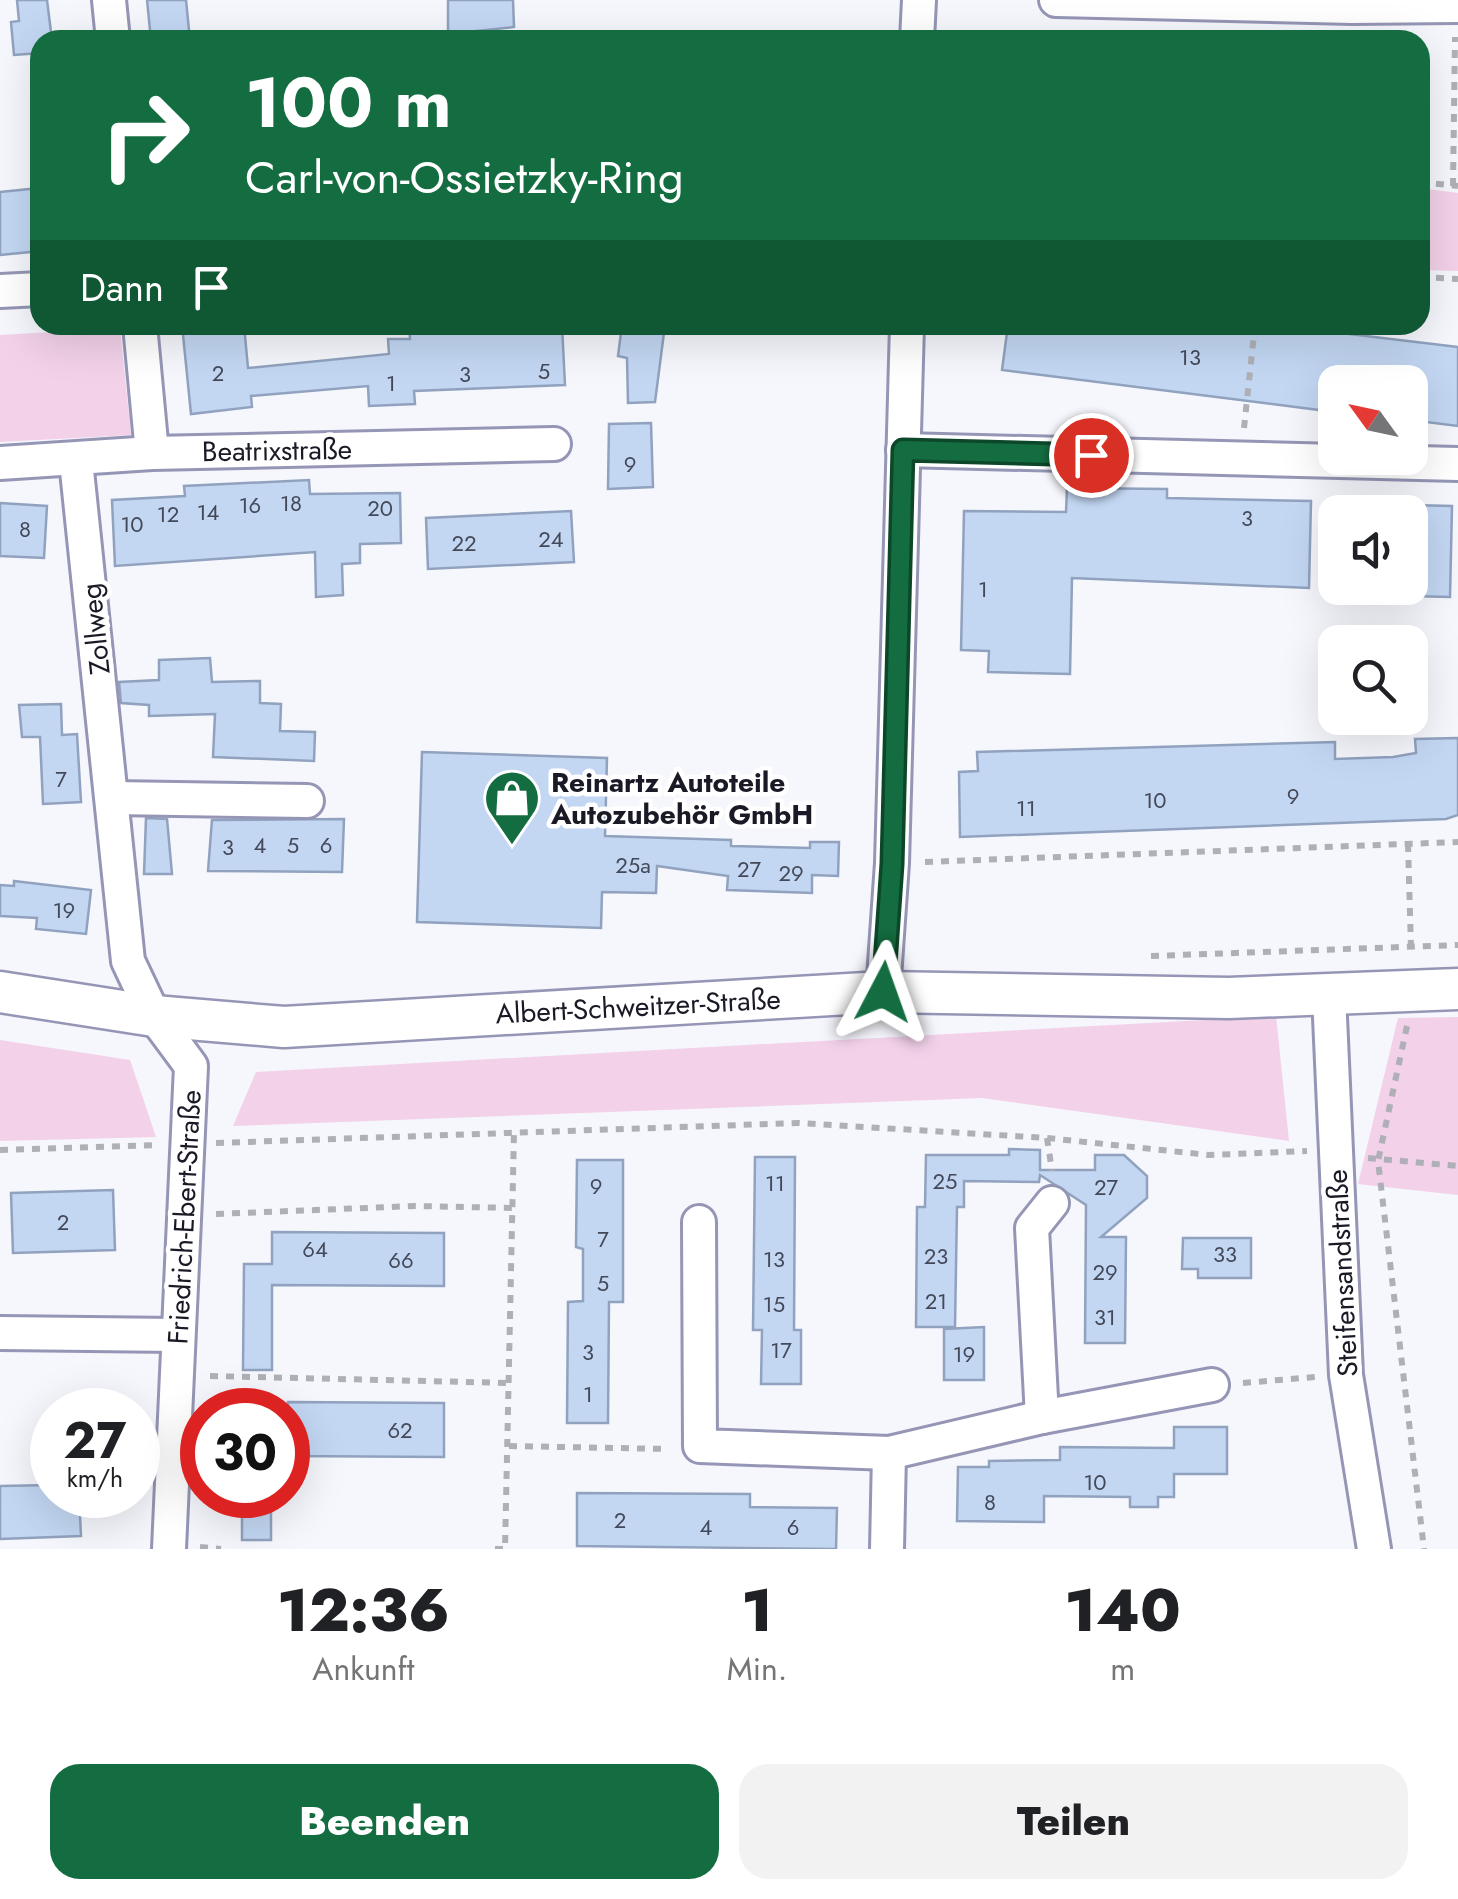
<!DOCTYPE html>
<html lang="de">
<head>
<meta charset="utf-8">
<style>
	body { margin:0; font-family:Jost,sans-serif; background:#f2f2f2; color:#202124; height:100vh; display:flex; flex-direction:column; font-size:38px; white-space:nowrap }
	* { box-sizing:border-box; margin:0 }
	p { font-size:32px; color:#757577 }
	.icon { flex:none; width:55px; height:55px; fill:none; stroke:currentColor; stroke-width:2; stroke-linecap:round; stroke-linejoin:round }
	.map { position:relative; height:1549px; overflow:hidden }
	.panel { display:flex; flex-direction:column; background:#fff; flex:1 }
	.panel>* { flex:none }
	.top-card { position:absolute; left:30px; top:30px; width:1400px; height:305px; border-radius:30px; box-shadow:0 10px 40px #0002; background:#146d40; color:#fff; overflow:hidden }
	.needle { width:65px; rotate:303deg }
	.tools { position:absolute; left:1318px; top:365px; display:grid; gap:20px }
	.tools a { display:grid; place-items:center; width:110px; height:110px; border-radius:20px; background:#fff; box-shadow:0 10px 40px #0002; font-size:50px }
	.speed { position:absolute; left:30px; top:1388px; display:flex; gap:20px; font-size:50px; font-weight:700; text-align:center }
	.speed>* { display:grid; place-content:center; width:130px; height:130px; border-radius:50%; background:#fff; box-shadow:0 10px 40px #0002; line-height:1 }
	.speed small { font-size:25px; font-weight:400 }
	.speed .limit { border:15px solid #d22; background:#fff; color:#111 }
	.pin { position:absolute; display:grid; place-items:center; width:85px; height:85px; color:#fff; margin:-42px; border:5px solid #fff; border-radius:50%; box-shadow:0 2px 10px #0007 }
	.me { position:absolute; width:110px; margin:-55px; rotate:4deg; stroke-linejoin:round; filter:drop-shadow(0 0 8px #0008) }
	.turn { display:flex; align-items:center; gap:35px; height:210px; padding:0 50px; font-size:45px }
	.turn .icon { width:130px; height:130px; stroke-width:2.5 }
	.turn b { display:block; font-size:70px; line-height:85px }
	.then { display:flex; align-items:center; height:95px; padding:0 50px; background:#0003; gap:20px; font-size:38px }
	.eta { display:flex; justify-content:space-evenly; align-items:center; height:170px; text-align:center }
	.eta b { font-size:60px; font-weight:800; line-height:70px }
	.button { display:flex; gap:20px; margin-top:auto; padding:20px 50px }
	.button a { flex:1; height:115px; border-radius:30px; background:#146d40; color:#fff; font-size:40px; font-weight:800; line-height:115px; text-align:center }
	.button a+a { background:#f2f2f2; color:#202124 }
	.map>svg:first-child { display:block }
	.green { fill:#f2d1e9 }
	.building { fill:#c3d7f3; stroke:#90a2be; stroke-width:2.5 }
	.lines { fill:none; stroke-linecap:round; stroke-linejoin:round }
	.minor-casing { stroke:#9596b5; stroke-width:38 }
	.tertiary-casing { stroke:#9596b5; stroke-width:45 }
	.path { stroke:#afafb7; stroke-width:6; stroke-dasharray:8 8; stroke-linecap:butt }
	.minor { stroke:#fff; stroke-width:32 }
	.tertiary { stroke:#fff; stroke-width:40 }
	.route-casing { stroke:#0d472a; stroke-width:25 }
	.route { stroke:#146d40; stroke-width:18 }
	.labels { text-anchor:middle; stroke-width:9; stroke-linejoin:round; paint-order:stroke }
	.number-label { font-size:22px; fill:#444959 }
	.street-label { font-size:28px; fill:#1a1a26; stroke:#fff }
	.poi-label { font-size:28px; font-weight:bold; fill:#1a1a26; stroke:#fff; text-anchor:start }
</style>
</head>
<body>
<div class="map">
<svg width="1458" height="1549" viewBox="0 0 1458 1549">
	<rect width="100%" height="100%" fill="#f6f6fd"/>
	<g class="green">
		<polygon points="1420,188 1458,193 1458,271 1420,270"/>
		<polygon points="120,328 131,435 0,442 0,335"/>
		<polygon points="1276,1016 1289,1141 982,1098 233,1126 256,1072"/>
		<polygon points="1458,1017 1458,1195 1358,1184 1398,1018"/>
		<polygon points="0,1040 130,1060 156,1137 0,1141"/>
	</g>
	<g class="building">
		<polygon points="17,0 47,0 52,40 40,40 40,53 14,55 11,22 19,21"/>
		<polygon points="147,0 186,0 190,40 151,40"/>
		<polygon points="448,0 513,0 514,27 448,34"/>
		<polygon points="40,188 40,251 0,255 0,192"/>
		<polygon points="182,325 244,325 248,368 389,354 388,339 410,339 409,325 443,325 443,331 562,325 565,385 414,391 415,404 369,406 368,386 251,396 252,407 191,414"/>
		<polygon points="622,325 665,325 655,402 628,403 627,358 618,356"/>
		<polygon points="1008,325 1274,325 1458,347 1458,426 1410,420 1410,382 1335,382 1335,412 1002,370"/>
		<polygon points="651,423 653,487 608,489 609,424"/>
		<polygon points="309,480 310,494 400,493 401,543 360,544 360,563 342,564 343,595 316,597 315,552 115,566 112,500 185,496 184,486"/>
		<polygon points="1067,488 1167,489 1167,498 1311,501 1309,588 1072,578 1070,674 988,672 989,651 961,650 964,511 1066,512"/>
		<polygon points="0,503 47,506 44,558 0,556"/>
		<polygon points="1410,505 1452,506 1450,597 1410,596"/>
		<polygon points="571,511 574,562 428,569 426,518"/>
		<polygon points="210,658 212,682 260,681 260,703 281,704 280,731 315,732 314,761 213,757 215,714 149,716 149,705 121,703 119,682 159,680 159,660"/>
		<polygon points="61,704 62,735 77,734 81,802 43,804 40,737 22,737 19,705"/>
		<polygon points="1458,738 1458,815 1446,819 960,837 959,772 978,771 977,752 1335,742 1335,759 1393,757 1416,753 1415,739"/>
		<polygon points="422,752 607,758 605,836 731,840 731,846 771,847 810,848 810,842 839,842 838,876 812,875 812,893 727,890 728,876 657,866 656,893 602,892 601,928 417,922"/>
		<polygon points="146,818 167,819 172,874 144,874"/>
		<polygon points="344,819 342,872 208,871 212,820"/>
		<polygon points="14,881 91,890 86,934 36,929 37,918 0,916 0,885 14,886"/>
		<polygon points="1009,1149 1040,1150 1040,1170 1095,1170 1095,1155 1124,1155 1147,1176 1147,1198 1101,1237 1126,1237 1125,1343 1085,1343 1086,1205 1040,1175 1039,1182 964,1181 964,1207 957,1207 955,1327 916,1327 917,1207 925,1207 926,1155 1009,1155"/>
		<polygon points="755,1157 795,1157 794,1330 801,1330 801,1384 761,1384 762,1330 753,1330"/>
		<polygon points="577,1160 623,1160 623,1302 609,1302 608,1423 567,1423 568,1302 583,1301 583,1249 576,1247"/>
		<polygon points="113,1190 115,1250 13,1253 11,1193"/>
		<polygon points="272,1232 444,1233 444,1286 272,1285 272,1370 243,1370 244,1264 272,1264"/>
		<polygon points="1183,1238 1251,1238 1251,1278 1198,1278 1198,1269 1182,1269"/>
		<polygon points="984,1327 984,1380 944,1380 944,1329"/>
		<polygon points="288,1402 444,1403 444,1457 288,1456"/>
		<polygon points="1174,1427 1227,1427 1227,1474 1174,1474 1174,1497 1158,1497 1158,1507 1130,1507 1130,1497 1044,1496 1044,1522 957,1521 958,1467 989,1467 989,1461 1060,1460 1060,1447 1174,1448"/>
		<polygon points="52,1485 52,1495 79,1495 81,1536 0,1539 0,1486"/>
		<polygon points="577,1493 750,1494 750,1507 837,1508 836,1549 577,1546"/>
		<rect x="242" y="1495" width="29" height="45"/>
	</g>
	<g class="lines">
		<g class="minor-casing">
			<g id="minor">
				<polyline points="109,0 113,40"/>
				<polyline points="1056,0 1352,7"/>
				<polyline points="1353,0 1352,7 1458,6"/>
				<polyline points="917,40 919,0"/>
				<polyline points="0,291 40,289"/>
				<polyline points="140,325 152,453"/>
				<polyline points="903,450 1458,464"/>
				<polyline points="76,461 128,961 154,1016 191,1066 169,1549"/>
				<polyline points="0,463 152,453 554,444"/>
				<polyline points="113,798 307,801"/>
				<polyline points="883,992 892,863 907,325"/>
				<polyline points="1329,995 1346,1375 1374,1549"/>
				<polyline points="699,1222 700,1446 889,1453 1042,1417 1212,1385"/>
				<polyline points="0,1333 177,1335"/>
				<polyline points="1042,1417 1032,1228 1052,1203"/>
				<polyline points="887,1549 889,1453"/>
			</g>
		</g>
		<g class="tertiary-casing">
			<polyline id="tertiary" points="0,992 154,1016 284,1027 883,992 1229,998 1458,989"/>
		</g>
		<g class="path">
			<polyline points="1420,182 1458,186"/>
			<polyline points="1453,186 1455,37"/>
			<polyline points="1420,277 1458,279"/>
			<polyline points="1244,428 1255,325"/>
			<polyline points="1408,844 1411,948"/>
			<polyline points="925,862 1458,842"/>
			<polyline points="1151,956 1458,945"/>
			<polyline points="1407,1026 1378,1161 1424,1549"/>
			<polyline points="1047,1138 1052,1171"/>
			<polyline points="216,1143 798,1123 1047,1138 1209,1155 1307,1151"/>
			<polyline points="0,1150 159,1145"/>
			<polyline points="1368,1158 1458,1166"/>
			<polyline points="216,1214 415,1206 515,1208"/>
			<polyline points="210,1376 509,1383"/>
			<polyline points="1243,1383 1315,1377"/>
			<polyline points="509,1446 668,1449"/>
			<polyline points="200,1547 221,1549"/>
			<polyline points="495,1549 505,1549 514,1131"/>
		</g>
		<use href="#minor" class="minor"/>
		<use href="#tertiary" class="tertiary"/>
	</g>
	<g class="lines">
		<g class="route-casing">
			<polyline id="route" points="883,992 892,864 903,450 1091,455"/>
		</g>
		<use href="#route" class="route"/>
	</g>
	<defs>
		<g id="shop-pin" transform="scale(2.875)"><path d="M0 17L-7.5 6A9.5 9.5 0 1 1 7.5 6Z" fill="#146d40" stroke="#fff"/><path d="M-5-2.5h2.3a2.7 3.5 0 0 1 5.4 0H5L5.5 6h-11ZM-1.5-2.5h3a1.5 2.3 0 0 0-3 0Z" fill="#fff"/></g>
	</defs>
	<g fill-rule="evenodd">
		<use href="#shop-pin" x="512" y="798"/>
	</g>
	<g class="labels">
		<g class="number-label">
			<text x="1190" y="365">13</text>
			<text x="544" y="379">5</text>
			<text x="218" y="381">2</text>
			<text x="465" y="382">3</text>
			<text x="391" y="391">1</text>
			<text x="630" y="472">9</text>
			<text x="291" y="511">18</text>
			<text x="250" y="513">16</text>
			<text x="380" y="516">20</text>
			<text x="208" y="520">14</text>
			<text x="168" y="522">12</text>
			<text x="1247" y="526">3</text>
			<text x="132" y="532">10</text>
			<text x="25" y="537">8</text>
			<text x="551" y="547">24</text>
			<text x="464" y="551">22</text>
			<text x="983" y="597">1</text>
			<text x="61" y="787">7</text>
			<text x="1293" y="804">9</text>
			<text x="1155" y="808">10</text>
			<text x="1026" y="816">11</text>
			<text x="260" y="853">4</text>
			<text x="293" y="853">5</text>
			<text x="326" y="853">6</text>
			<text x="228" y="855">3</text>
			<text x="633" y="873">25a</text>
			<text x="749" y="877">27</text>
			<text x="791" y="881">29</text>
			<text x="64" y="918">19</text>
			<text x="945" y="1189">25</text>
			<text x="775" y="1191">11</text>
			<text x="596" y="1194">9</text>
			<text x="1106" y="1195">27</text>
			<text x="63" y="1230">2</text>
			<text x="603" y="1247">7</text>
			<text x="315" y="1257">64</text>
			<text x="1225" y="1262">33</text>
			<text x="936" y="1264">23</text>
			<text x="774" y="1267">13</text>
			<text x="401" y="1268">66</text>
			<text x="1105" y="1280">29</text>
			<text x="603" y="1291">5</text>
			<text x="936" y="1309">21</text>
			<text x="774" y="1312">15</text>
			<text x="1105" y="1325">31</text>
			<text x="781" y="1358">17</text>
			<text x="588" y="1360">3</text>
			<text x="964" y="1362">19</text>
			<text x="588" y="1402">1</text>
			<text x="400" y="1438">62</text>
			<text x="1095" y="1490">10</text>
			<text x="990" y="1510">8</text>
			<text x="620" y="1528">2</text>
			<text x="706" y="1535">4</text>
			<text x="793" y="1535">6</text>
		</g>
		<g class="street-label">
			<text transform="translate(277 450) rotate(-1)" y="10">Beatrixstraße</text>
			<text transform="translate(95 629) rotate(-96)" y="10">Zollweg</text>
			<text transform="translate(638 1006) rotate(-3)" y="10">Albert-Schweitzer-Straße</text>
			<text transform="translate(184 1217) rotate(-87)" y="10">Friedrich-Ebert-Straße</text>
			<text transform="translate(1342 1273) rotate(-93)" y="10">Steifensandstraße</text>
		</g>
		<g class="poi-label">
			<text x="551" y="792">Reinartz Autoteile<tspan x="551" dy="32">Autozubehör GmbH</tspan></text>
		</g>
	</g>
</svg>
<div class="tools">
<a><svg class="needle" viewBox="-14 -14 28 28"><path d="M0-13l5 13h-10z" fill="#e53935"/><path d="M0 13l5-13h-10z" fill="#757577"/></svg></a>
<a><svg class="icon" aria-label="sound" viewBox="0 0 24 24"><path d="M4 9h4l5-4v14l-5-4H4zM17 9q2 3 0 6"/></svg></a>
<a><svg class="icon" aria-label="search" viewBox="0 0 24 24"><circle cx="10" cy="10" r="6"/><path d="M15 15l6 6"/></svg></a>
</div>
<div class="speed"><div>27<small>km/h</small></div><div class="limit">30</div></div>
<div class="pin" style="left:1091px;top:455px;background:#d93025"><svg class="icon" aria-label="arrive" viewBox="0 0 24 24"><path d="M6 21V4h12l-3 4 3 4H6"/></svg></div>
<svg class="me" style="left:883px;top:992px" viewBox="-20 -20 40 40"><path d="M0-17L14 15 0 8-14 15z" fill="#146d40" stroke="#fff" stroke-width="4"/></svg>
<div class="top-card">
<div class="turn"><svg class="icon" aria-label="right" viewBox="0 0 24 24"><path d="M7 20v-9h11M14 6l5 5-5 5"/></svg><div><b>100 m</b>Carl-von-Ossietzky-Ring</div></div>
<div class="then">Dann<svg class="icon" aria-label="arrive" viewBox="0 0 24 24"><path d="M6 21V4h12l-3 4 3 4H6"/></svg></div>
</div>
</div>
<section class="panel">
<div class="eta">
<div><b>12:36</b><p>Ankunft</p></div>
<div><b>1</b><p>Min.</p></div>
<div><b>140</b><p>m</p></div>
</div>
<div class="button"><a>Beenden</a><a>Teilen</a></div>
</section>
</body>
</html>
